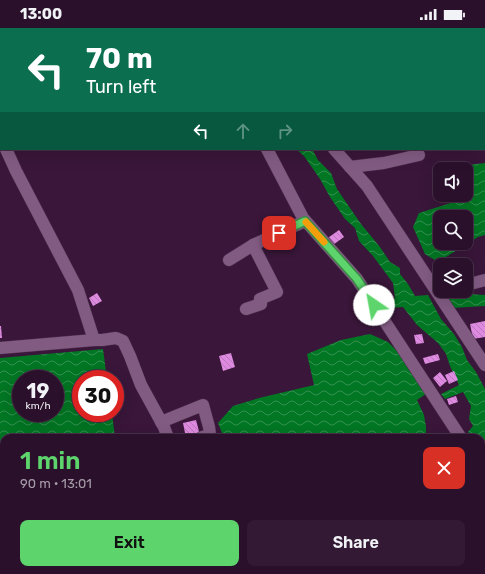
<!DOCTYPE html>
<html lang="en">
<head>
<meta charset="utf-8">
<style>
	body { margin:0; font-family:Rubik,sans-serif; background:#331934; color:#f1f3f6; height:100vh; display:flex; flex-direction:column; font-size:15px; white-space:nowrap }
	* { box-sizing:border-box; margin:0 }
	p { font-size:13px; color:#a69da9 }
	.icon { flex:none; width:22px; height:22px; fill:none; stroke:currentColor; stroke-width:2; stroke-linecap:round; stroke-linejoin:round }
	.map { position:relative; flex:1; overflow:hidden }
	.details { position:absolute; left:0px; top:406px; width:485px; height:140px; display:flex; flex-direction:column; background:#2b102c; border-radius:12px 12px 0 0; box-shadow:0 4px 16px #0002,0 0 0 1px #473048 }
	.details>* { flex:none }
	.guide { position:absolute; left:0px; top:0px; width:485px; height:122px; box-shadow:0 4px 16px #0002,0 0 0 1px #473048; background:#0b6e4f; color:#fff; overflow:hidden }
	.controls { position:absolute; left:433px; top:134px; display:grid; gap:8px }
	.controls a { display:grid; place-items:center; width:40px; height:40px; border-radius:8px; background:#2b102c; box-shadow:0 4px 16px #0002,0 0 0 1px #473048; font-size:20px }
	.speed { position:absolute; left:12px; top:342px; display:flex; gap:8px; font-size:20px; font-weight:700; text-align:center }
	.speed>* { display:grid; place-content:center; width:52px; height:52px; border-radius:50%; background:#2b102c; box-shadow:0 4px 16px #0002,0 0 0 1px #473048; line-height:1 }
	.speed small { font-size:10px; font-weight:400 }
	.speed .limit { border:6px solid #d22; background:#fff; color:#111 }
	.pin { position:absolute; display:grid; place-items:center; width:34px; height:34px; color:#fff; margin:-17px; border-radius:8px; box-shadow:0 2px 6px #0006 }
	.me { position:absolute; width:44px; margin:-22px; rotate:327deg; stroke-linejoin:round; filter:drop-shadow(0 0 3px #0008) }
	.turn { display:flex; align-items:center; gap:14px; height:84px; padding:0 20px; font-size:18px }
	.turn .icon { width:52px; height:52px; stroke-width:2.5 }
	.turn b { display:block; font-size:28px; line-height:34px }
	.lanes { display:flex; align-items:center; height:38px; padding:0 20px; background:#0003; justify-content:center; gap:20px; direction:ltr }
	.lanes .off { opacity:.35 }
	.round { display:grid; place-items:center; flex:none; width:42px; height:42px; border-radius:8px; background:#331934 }
	.head { display:flex; align-items:center; justify-content:space-between; height:68px; padding:0 20px }
	h1 { font-size:24px; font-weight:600; line-height:30px; color:#5dd56c }
	.button { display:flex; gap:8px; margin-top:auto; padding:8px 20px }
	.button a { flex:1; height:46px; border-radius:8px; background:#5dd56c; color:#111; font-size:16px; font-weight:600; line-height:46px; text-align:center }
	.button a+a { background:#331934; color:#f1f3f6 }
	.status { display:flex; justify-content:space-between; align-items:center; height:28px; padding:0 20px; background:#2b102c; direction:ltr }
	.status svg { height:11px; fill:currentColor }
	.map>svg:first-child { display:block }
	.water { fill:url(#water-waves); fill-rule:evenodd }
	.building { fill:url(#building-back-hatch) }
	.lines { fill:none; stroke-linecap:round; stroke-linejoin:round }
	.street-casing { stroke:#4f314f; stroke-width:13 }
	.street { stroke:#825b83; stroke-width:12 }
	.route-casing { stroke:#3c8a46; stroke-width:10 }
	.route { stroke:#5dd56c; stroke-width:7 }
	.slow { stroke:#f59e0b; stroke-width:7 }
</style>
</head>
<body>
<div class="status"><b>13:00</b><svg viewBox="0 0 49 12"><path d="M0 12V9h3v3zM5 12V6h3v6zM10 12V3h3v9zM15 12V0h3v12zM26 1h20v11H26zM47 4h2v5h-2z"/></svg></div>
<div class="map">
<svg width="485" height="546" viewBox="0 0 485 546">
	<defs>
		<pattern id="water-waves" width="16" height="10" patternUnits="userSpaceOnUse"><rect width="16" height="10" fill="#017623"/><path d="M0 5q4-4 8 0t8 0" fill="none" stroke="#33904f"/></pattern>
		<pattern id="building-back-hatch" width="6" height="6" patternUnits="userSpaceOnUse"><rect width="6" height="6" fill="#de8ae0"/><path d="M-1 5l2 2M0 0l6 6M5-1l2 2" fill="none" stroke="#b978ba"/></pattern>
	</defs>
	<rect width="100%" height="100%" fill="#39163a"/>
	<g class="water">
		<polygon points="296,121 312,121 318,132 331,145 337,161 361,196 380,219 390,234 400,240 400,246 408,256 415,268 428,267 441,291 454,306 462,319 467,332 476,344 485,361 485,412 481,412 481,410 473,410 468,404 473,398 469,391 471,378 463,364 445,371 441,366 459,357 450,338 446,326 438,315 417,297 403,279 379,281 395,270 393,255 373,228 359,213 355,200 345,191 330,169 320,151 304,128"/>
		<path d="M485,135V207L478,209L438,234L425,226L413,199L419,185L454,174V167H466V141H449L460,138ZM440,189H466V215H440Z"/>
		<polygon points="468,266 485,267 485,278 452,280 446,272 449,269"/>
		<polygon points="370,306 388,314 399,325 429,364 417,372 424,387 426,399 426,410 224,410 218,395 233,378 259,370 314,357 307,326 341,312"/>
		<path d="M103,321L107,351H81V385H112L115,410H4V542H129L130,546H0V330ZM21,351H55V385H21Z"/>
		<polygon points="481,429 485,444 485,546 340,546 340,542 481,542"/>
	</g>
	<g class="building">
		<polygon points="339,202 344,209 330,219 325,212"/>
		<polygon points="97,265 102,273 93,278 89,270"/>
		<polygon points="485,293 485,309 473,311 470,296"/>
		<polygon points="0,298 1,298 2,310 0,310"/>
		<polygon points="422,306 424,315 416,316 414,307"/>
		<polygon points="231,325 235,339 223,343 219,328"/>
		<polygon points="438,326 440,332 425,336 423,330"/>
		<polygon points="454,343 458,352 449,356 445,347"/>
		<polygon points="440,344 447,353 440,359 433,350"/>
		<polygon points="456,368 458,374 449,377 447,371"/>
		<polygon points="196,392 200,407 186,410 183,395"/>
		<rect x="300" y="542" width="15" height="4"/>
	</g>
	<g class="lines">
		<g class="street-casing">
			<g id="street">
				<polyline points="211,0 211,1"/>
				<polyline points="278,0 278,1"/>
				<polyline points="82,1 85,0"/>
				<polyline points="0,24 1,24"/>
				<polyline points="0,109 1,111"/>
				<polyline points="267,121 303,190 357,251 461,410"/>
				<polyline points="334,121 367,158 396,202 485,337"/>
				<polyline points="350,139 384,135 419,127"/>
				<polyline points="229,232 253,217"/>
				<polyline points="466,257 485,252"/>
				<polyline points="246,281 261,276 260,271 277,264 253,217 305,193"/>
				<polyline points="94,312 102,312 116,310 123,313 130,328 141,357 164,399 168,410"/>
				<polyline points="0,320 94,312 78,262 16,143 6,121"/>
				<polyline points="161,394 203,377 209,399 210,407 202,409"/>
				<polyline points="481,420 485,419"/>
				<polyline points="330,542 330,546"/>
			</g>
		</g>
		<use href="#street" class="street"/>
	</g>
	<g class="lines">
		<g class="route-casing">
			<polyline id="route" points="279,205 305,193 357,251 374,277"/>
		</g>
		<use href="#route" class="route"/>
		<polyline class="slow" points="306,194 324,214"/>
	</g>
</svg>
<div class="controls">
<a><svg class="icon" aria-label="sound" viewBox="0 0 24 24"><path d="M4 9h4l5-4v14l-5-4H4zM17 9q2 3 0 6"/></svg></a>
<a><svg class="icon" aria-label="search" viewBox="0 0 24 24"><circle cx="10" cy="10" r="6"/><path d="M15 15l6 6"/></svg></a>
<a><svg class="icon" aria-label="layers" viewBox="0 0 24 24"><path d="M12 4l9 5-9 5-9-5zM3 14l9 5 9-5"/></svg></a>
</div>
<div class="speed"><div>19<small>km/h</small></div><div class="limit">30</div></div>
<div class="pin" style="left:279px;top:205px;background:#d93025"><svg class="icon" aria-label="arrive" viewBox="0 0 24 24"><path d="M6 21V4h12l-3 4 3 4H6"/></svg></div>
<svg class="me" style="left:374px;top:277px" viewBox="-20 -20 40 40"><circle r="19" fill="#fff"/><path d="M0-13L10 11 0 6-10 11z" fill="#5dd56c"/></svg>
<div class="guide">
<div class="turn"><svg class="icon" aria-label="left" viewBox="0 0 24 24"><path d="M17 20v-9H6M10 6l-5 5 5 5"/></svg><div><b>70 m</b>Turn left</div></div>
<div class="lanes"><svg class="icon" aria-label="left" viewBox="0 0 24 24"><path d="M17 20v-9H6M10 6l-5 5 5 5"/></svg><svg class="icon off" aria-label="ahead" viewBox="0 0 24 24"><path d="M12 20V5M6 11l6-6 6 6"/></svg><svg class="icon off" aria-label="right" viewBox="0 0 24 24"><path d="M7 20v-9h11M14 6l5 5-5 5"/></svg></div>
</div>
<section class="details">
<div class="head"><div><h1>1 min</h1><p>90 m · 13:01</p></div><a class="round" style="background:#d93025;color:#fff"><svg class="icon" aria-label="close" viewBox="0 0 24 24"><path d="M6 6l12 12M18 6L6 18"/></svg></a></div>
<div class="button"><a>Exit</a><a>Share</a></div>
</section>
</div>
</body>
</html>
